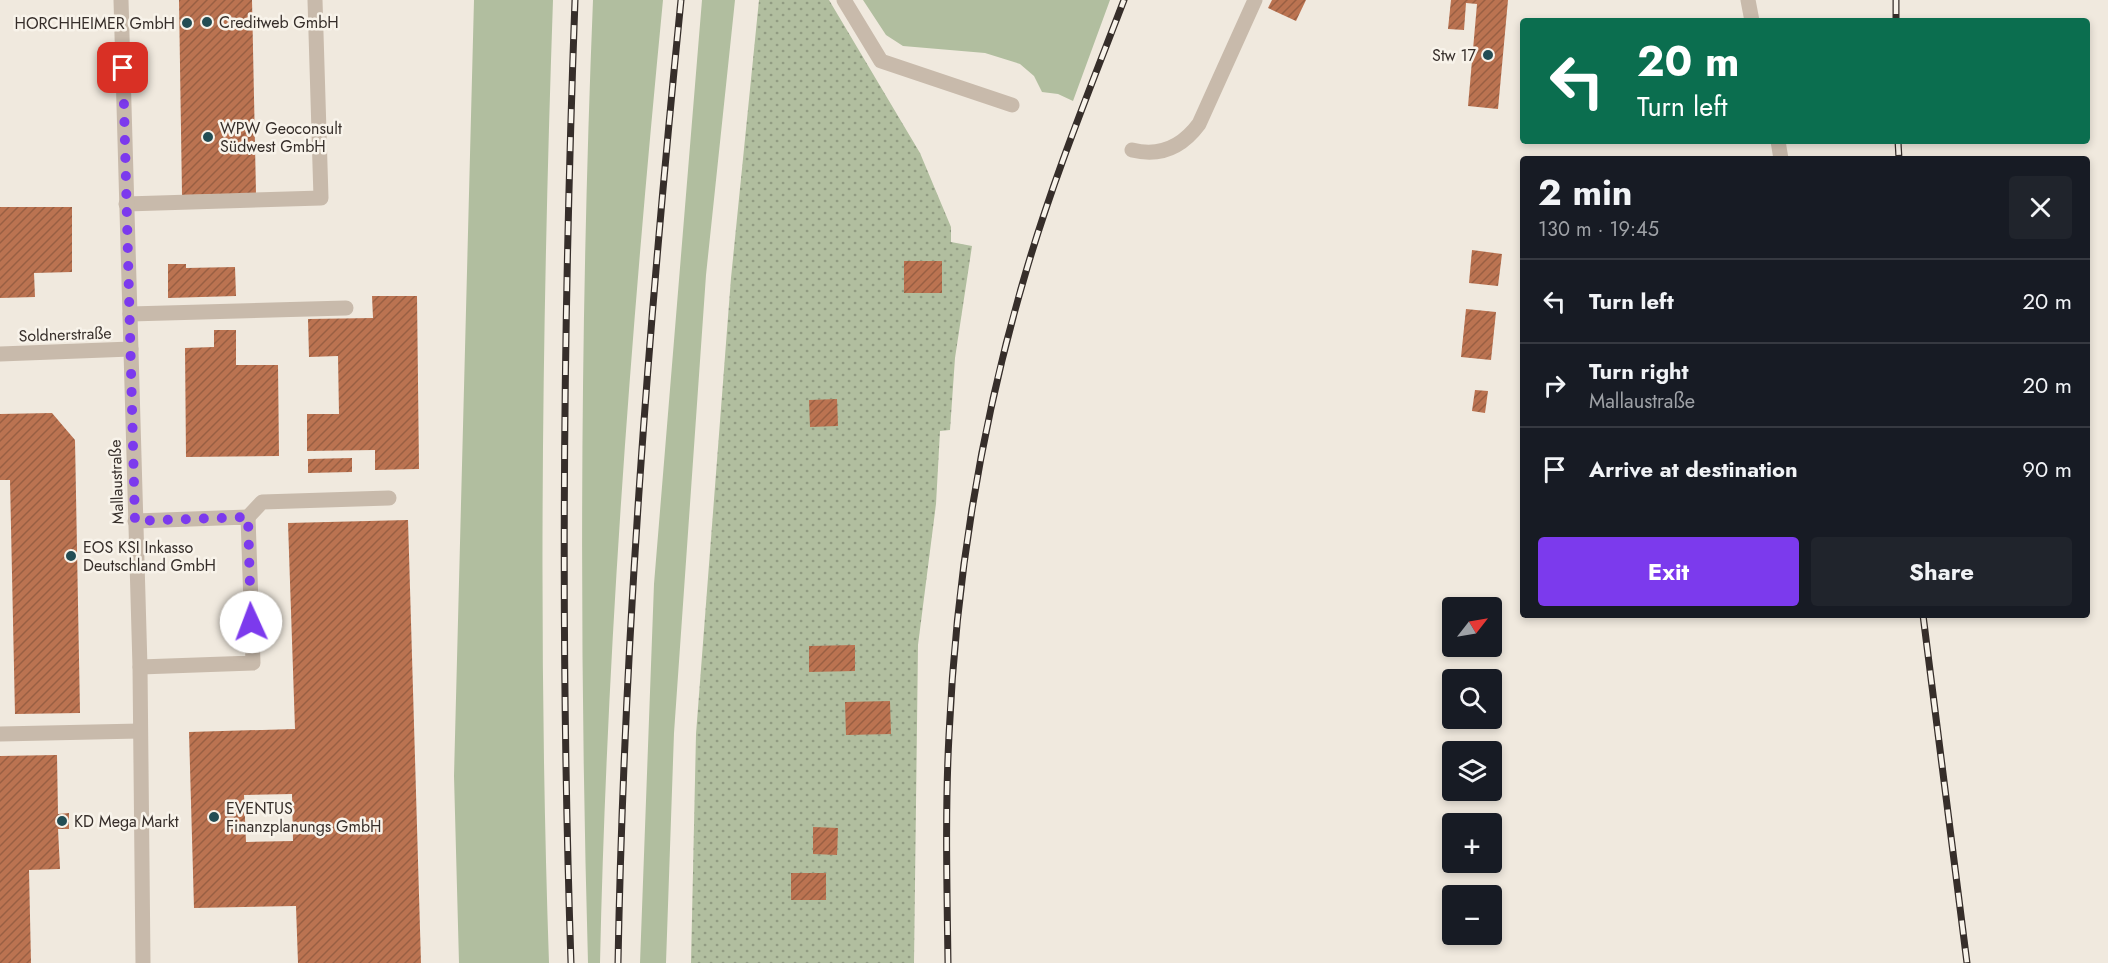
<!DOCTYPE html>
<html lang="en">
<head>
<meta charset="utf-8">
<style>
	body { margin:0; font-family:Jost,sans-serif; background:#20242c; color:#f1f3f6; height:100vh; display:flex; flex-direction:column; font-size:22px; white-space:nowrap }
	* { box-sizing:border-box; margin:0 }
	p { font-size:20px; color:#9ea1a6 }
	.icon { flex:none; width:33px; height:33px; fill:none; stroke:currentColor; stroke-width:2; stroke-linecap:round; stroke-linejoin:round }
	.map { position:relative; flex:1; overflow:hidden }
	.side { position:absolute; left:1520px; top:156px; width:570px; height:462px; display:flex; flex-direction:column; background:#171b24; border-radius:6px; box-shadow:0 3px 9px #0003 }
	.side>* { flex:none }
	.hud { position:absolute; left:1520px; top:18px; width:570px; height:126px; border-radius:6px; box-shadow:0 3px 9px #0003; background:#0b6e4f; color:#fff; overflow:hidden }
	.needle { width:39px; rotate:59deg }
	.controls { position:absolute; left:1442px; top:597px; display:grid; gap:12px }
	.controls a { display:grid; place-items:center; width:60px; height:60px; border-radius:6px; background:#171b24; box-shadow:0 3px 9px #0003; font-size:30px }
	.pin { position:absolute; display:grid; place-items:center; width:51px; height:51px; color:#fff; margin:-26px; border-radius:12px; box-shadow:0 3px 9px #0006 }
	.me { position:absolute; width:66px; margin:-33px; rotate:358deg; stroke-linejoin:round; filter:drop-shadow(0 0 4px #0008) }
	.turn { display:flex; align-items:center; gap:21px; height:126px; padding:0 18px; font-size:27px }
	.turn .icon { width:78px; height:78px; stroke-width:2.5 }
	.turn b { display:block; font-size:42px; line-height:51px }
	.round { display:grid; place-items:center; flex:none; width:63px; height:63px; border-radius:6px; background:#20242c }
	.head { display:flex; align-items:center; justify-content:space-between; height:102px; padding:0 18px }
	h1 { font-size:36px; font-weight:700; line-height:45px }
	.cta { display:flex; gap:12px; margin-top:auto; padding:12px 18px }
	.cta a { flex:1; height:69px; border-radius:6px; background:#7c3aed; color:#fff; font-size:24px; font-weight:700; line-height:69px; text-align:center }
	.cta a+a { background:#20242c; color:#f1f3f6 }
	ul { padding:0; list-style:none }
	li { display:flex; align-items:center; gap:18px; height:84px; padding:0 18px; border-top:2px solid #363941 }
	li div { flex:1 }
	li b { display:block; font-size:22px }
	li em { font-style:normal }
	.map>svg:first-child { display:block }
	.green { fill:#b1be9f }
	.garden { fill:url(#garden-dots) }
	.building { fill:url(#building-hatch); fill-rule:evenodd }
	.lines { fill:none; stroke-linecap:round; stroke-linejoin:round }
	.service { stroke:#c8baab; stroke-width:15 }
	.minor { stroke:#c8baab; stroke-width:15 }
	.tertiary { stroke:#c8baab; stroke-width:15 }
	.rail-casing { stroke:#362e2a; stroke-width:7 }
	.rail { stroke:#f8f3ea; stroke-width:4.5; stroke-dasharray:14; stroke-linecap:butt }
	.route { stroke:#7c3aed; stroke-width:10; stroke-dasharray:0 18 }
	.poi-dot { fill:#234d54; stroke:#f8f3ea; stroke-width:2 }
	.labels { text-anchor:middle; stroke-width:5; stroke-linejoin:round; paint-order:stroke }
	.poi-label { font-size:16px; fill:#362e2a; stroke:#f8f3ea; text-anchor:start }
	.street-label { font-size:16px; fill:#362e2a; stroke:#f8f3ea }
</style>
</head>
<body>
<div class="map">
<svg width="2108" height="963" viewBox="0 0 2108 963">
	<defs>
		<pattern id="garden-dots" width="8" height="8" patternUnits="userSpaceOnUse" patternTransform="scale(1.5)"><rect width="8" height="8" fill="#b1be9f"/><path d="M2 2h.1M6 6h.1" fill="none" stroke="#919b82" stroke-width="1.8" stroke-linecap="round"/></pattern>
		<pattern id="building-hatch" width="6" height="6" patternUnits="userSpaceOnUse" patternTransform="scale(1.5)"><rect width="6" height="6" fill="#bb7351"/><path d="M-1 1l2-2M0 6l6-6M5 7l2-2" fill="none" stroke="#995f43"/></pattern>
	</defs>
	<rect width="100%" height="100%" fill="#f0e9de"/>
	<g class="green">
		<path d="M474,0H553C542,321 538,642 549,963H459L454,776Z"/>
		<path d="M593,0H663C632,320 607,641 600,963H588C579,642 580,321 593,0Z"/>
		<polygon points="702,0 735,0 706,275 674,733 666,963 640,963 654,584"/>
		<polygon points="863,0 1110,0 1073,101 1058,94 1042,92 1034,76 1020,64 985,53 903,46 886,35"/>
	</g>
	<polygon class="garden" points="759,0 829,0 920,153 951,227 951,242 972,246 955,358 950,430 940,431 936,504 918,645 914,963 691,963 696,734 731,278"/>
	<g class="building">
		<polygon points="179,0 252,0 256,194 182,195"/>
		<polygon points="1272,0 1306,0 1296,21 1268,8"/>
		<polygon points="1451,0 1508,0 1498,109 1468,106 1477,4 1466,3 1464,30 1448,29"/>
		<polygon points="0,207 72,207 72,272 34,273 35,297 0,298"/>
		<polygon points="1472,250 1502,254 1498,286 1469,283"/>
		<rect x="904" y="261" width="38" height="32"/>
		<polygon points="168,264 186,264 186,268 235,267 236,296 168,298"/>
		<polygon points="372,296 417,296 419,469 375,470 375,450 307,451 307,414 339,414 338,356 309,357 308,319 373,318"/>
		<polygon points="1466,309 1496,312 1491,360 1461,357"/>
		<polygon points="214,330 236,330 236,365 278,365 279,456 186,457 185,348 214,347"/>
		<polygon points="1475,390 1488,391 1485,413 1472,411"/>
		<polygon points="837,399 838,426 810,427 809,400"/>
		<polygon points="52,413 75,440 80,713 15,714 10,480 0,480 0,414"/>
		<polygon points="352,458 352,472 308,473 308,459"/>
		<path d="M408,520L421,963H298L296,906L194,908L189,732L295,729L288,523ZM292,794L293,841L246,842L244,795Z"/>
		<polygon points="855,645 855,671 809,672 809,646"/>
		<polygon points="890,701 891,734 846,735 845,702"/>
		<polygon points="57,755 58,814 69,813 69,829 58,829 60,869 29,870 31,963 0,963 0,756"/>
		<polygon points="813,827 838,828 837,855 813,854"/>
		<rect x="791" y="873" width="35" height="27"/>
	</g>
	<g class="lines">
		<g class="service">
			<polyline points="844,0 881,61 1012,105"/>
			<polyline points="1748,0 1752,21"/>
			<polyline points="1778,141 1781,159"/>
			<path d="M1132,150C1160,157 1182,147 1199,124L1255,0"/>
			<polyline points="126,204 321,198 315,0"/>
			<polyline points="130,314 346,308"/>
			<polyline points="248,517 262,502 389,498"/>
			<polyline points="135,521 248,517 253,663 140,667"/>
			<polyline points="0,734 140,731"/>
		</g>
		<polyline class="minor" points="0,354 131,349"/>
		<polyline class="tertiary" points="121,0 140,667 143,963"/>
		<g class="rail-casing">
			<g id="rail">
				<polyline points="1896,0 1896,21"/>
				<polyline points="1898,141 1899,159"/>
				<polyline points="1923,615 1967,963"/>
				<path d="M571,963C560,642 563,321 575,0"/>
				<path d="M618,963C624,641 649,320 681,0"/>
				<path d="M948,963C947,887 945,811 949,735C956,580 981,424 1025,275C1052,182 1089,91 1124,0"/>
			</g>
		</g>
		<use href="#rail" class="rail"/>
	</g>
	<g class="lines">
		<polyline class="route" points="123,68 135,521 248,517 251,622"/>
	</g>
	<g class="poi-dot">
		<circle cx="207" cy="22" r="6"/>
		<circle cx="187" cy="23" r="6"/>
		<circle cx="1488" cy="55" r="6"/>
		<circle cx="208" cy="137" r="6"/>
		<circle cx="71" cy="556" r="6"/>
		<circle cx="214" cy="817" r="6"/>
		<circle cx="62" cy="821" r="6"/>
	</g>
	<g class="labels">
		<g class="poi-label">
			<text x="219" y="28">Creditweb GmbH</text>
			<text x="175" y="29" text-anchor="end">HORCHHEIMER GmbH</text>
			<text x="1476" y="61" text-anchor="end">Stw 17</text>
			<text x="220" y="134">WPW Geoconsult<tspan x="220" dy="18">Südwest GmbH</tspan></text>
			<text x="83" y="553">EOS KSI Inkasso<tspan x="83" dy="18">Deutschland GmbH</tspan></text>
			<text x="226" y="814">EVENTUS<tspan x="226" dy="18">Finanzplanungs GmbH</tspan></text>
			<text x="74" y="827">KD Mega Markt</text>
		</g>
		<g class="street-label">
			<text transform="translate(65 334) rotate(-2)" y="6">Soldnerstraße</text>
			<text transform="translate(116 482) rotate(-92)" y="6">Mallaustraße</text>
		</g>
	</g>
</svg>
<div class="controls">
<a><svg class="needle" viewBox="-14 -14 28 28"><path d="M0-13l5 13h-10z" fill="#e53935"/><path d="M0 13l5-13h-10z" fill="#9ea1a6"/></svg></a>
<a><svg class="icon" aria-label="search" viewBox="0 0 24 24"><circle cx="10" cy="10" r="6"/><path d="M15 15l6 6"/></svg></a>
<a><svg class="icon" aria-label="layers" viewBox="0 0 24 24"><path d="M12 4l9 5-9 5-9-5zM3 14l9 5 9-5"/></svg></a>
<a>+</a>
<a>−</a>
</div>
<div class="pin" style="left:123px;top:68px;background:#d93025"><svg class="icon" aria-label="arrive" viewBox="0 0 24 24"><path d="M6 21V4h12l-3 4 3 4H6"/></svg></div>
<svg class="me" style="left:251px;top:622px" viewBox="-20 -20 40 40"><circle r="19" fill="#fff"/><path d="M0-13L10 11 0 6-10 11z" fill="#7c3aed"/></svg>
<div class="hud">
<div class="turn"><svg class="icon" aria-label="left" viewBox="0 0 24 24"><path d="M17 20v-9H6M10 6l-5 5 5 5"/></svg><div><b>20 m</b>Turn left</div></div>
</div>
<section class="side">
<div class="head"><div><h1>2 min</h1><p>130 m · 19:45</p></div><a class="round"><svg class="icon" aria-label="close" viewBox="0 0 24 24"><path d="M6 6l12 12M18 6L6 18"/></svg></a></div>
<ul>
<li><svg class="icon" aria-label="left" viewBox="0 0 24 24"><path d="M17 20v-9H6M10 6l-5 5 5 5"/></svg><div><b>Turn left</b></div><em>20 m</em></li>
<li><svg class="icon" aria-label="right" viewBox="0 0 24 24"><path d="M7 20v-9h11M14 6l5 5-5 5"/></svg><div><b>Turn right</b><p>Mallaustraße</p></div><em>20 m</em></li>
<li><svg class="icon" aria-label="arrive" viewBox="0 0 24 24"><path d="M6 21V4h12l-3 4 3 4H6"/></svg><div><b>Arrive at destination</b></div><em>90 m</em></li>
</ul>
<div class="cta"><a>Exit</a><a>Share</a></div>
</section>
</div>
</body>
</html>
